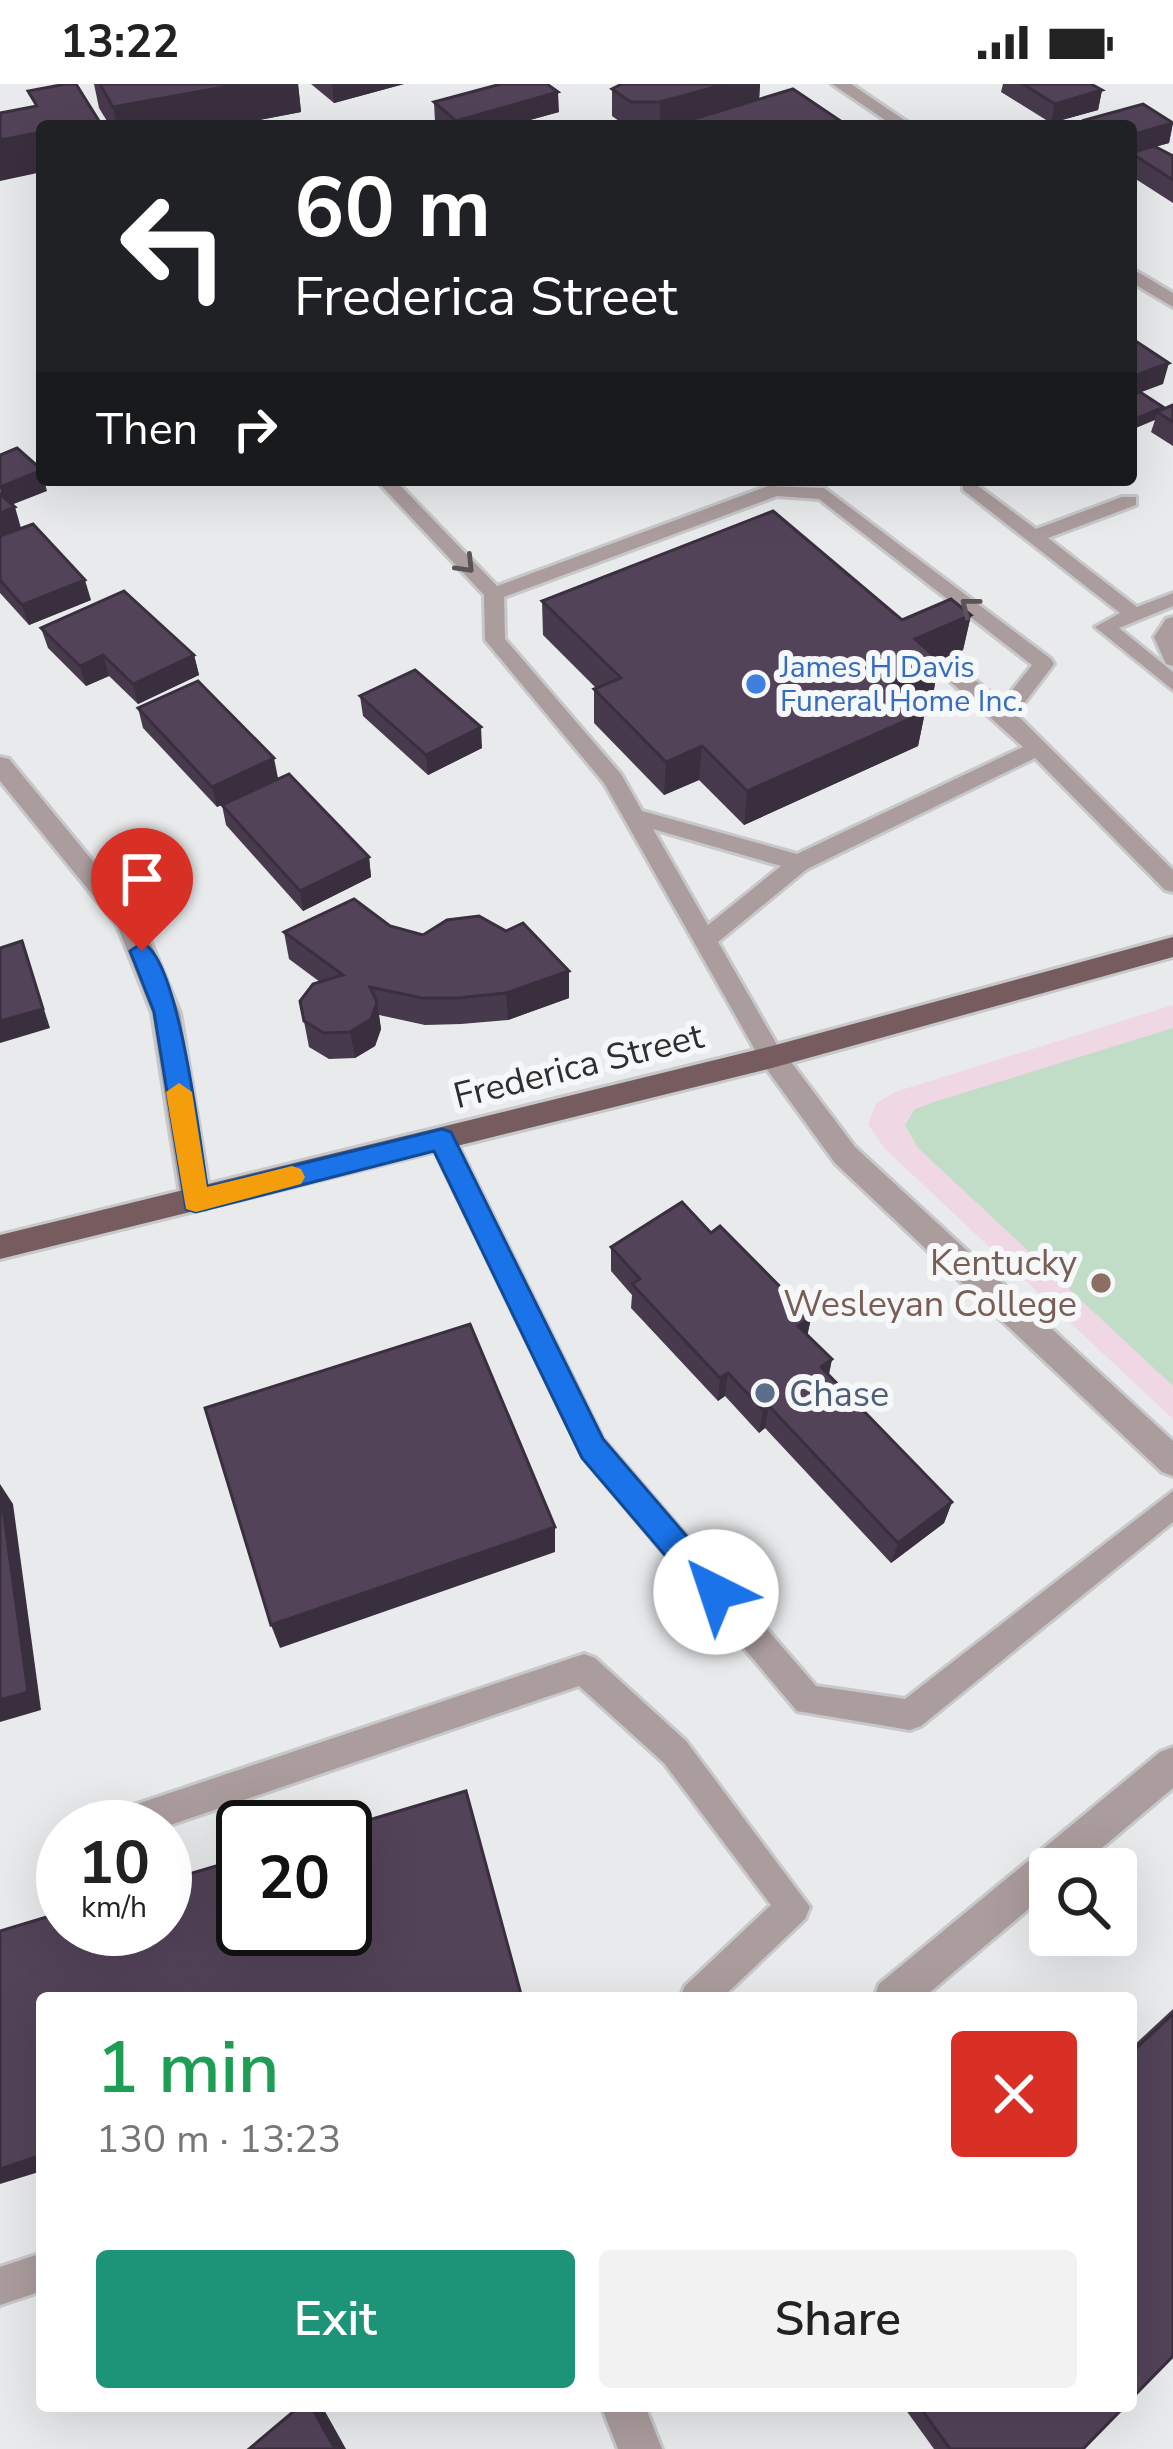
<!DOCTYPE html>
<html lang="en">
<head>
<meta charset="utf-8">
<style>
	body { margin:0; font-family:"Nunito Sans",sans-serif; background:#f2f2f2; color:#222; height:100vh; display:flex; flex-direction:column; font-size:45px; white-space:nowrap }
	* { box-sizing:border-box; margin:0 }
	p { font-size:39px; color:#767676 }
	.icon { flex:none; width:66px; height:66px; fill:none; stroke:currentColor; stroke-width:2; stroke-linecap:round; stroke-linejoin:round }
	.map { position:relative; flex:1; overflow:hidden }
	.sheet { position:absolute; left:36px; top:1908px; width:1101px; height:420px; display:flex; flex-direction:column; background:#fff; border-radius:12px; box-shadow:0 12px 48px #0002 }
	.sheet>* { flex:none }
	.banner { position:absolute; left:36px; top:36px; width:1101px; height:366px; border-radius:12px; box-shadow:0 12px 48px #0002; background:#202124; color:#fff; overflow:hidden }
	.fabs { position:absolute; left:1029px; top:1764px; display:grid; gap:24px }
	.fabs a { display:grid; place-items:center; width:108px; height:108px; border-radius:12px; background:#fff; box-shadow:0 12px 48px #0002; font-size:60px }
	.speed { position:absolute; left:36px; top:1716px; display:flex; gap:24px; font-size:60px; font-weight:700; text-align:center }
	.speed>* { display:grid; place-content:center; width:156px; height:156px; border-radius:50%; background:#fff; box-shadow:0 12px 48px #0002; line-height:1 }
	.speed small { font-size:30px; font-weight:400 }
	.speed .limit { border:6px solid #111; border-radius:18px; background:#fff; color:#111 }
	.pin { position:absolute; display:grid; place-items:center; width:102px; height:102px; color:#fff; margin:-123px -51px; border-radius:50% 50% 50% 0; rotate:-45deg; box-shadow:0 0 12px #0007 }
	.pin .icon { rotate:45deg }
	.me { position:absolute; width:132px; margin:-66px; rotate:319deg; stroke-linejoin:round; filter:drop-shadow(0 0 9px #0008) }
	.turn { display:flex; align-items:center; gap:42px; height:252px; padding:0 60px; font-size:54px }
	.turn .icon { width:156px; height:156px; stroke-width:2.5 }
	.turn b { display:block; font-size:84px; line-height:102px }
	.then { display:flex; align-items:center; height:114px; padding:0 60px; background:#0003; gap:24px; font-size:45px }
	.round { display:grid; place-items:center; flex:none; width:126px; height:126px; border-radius:12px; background:#f2f2f2 }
	.headline { display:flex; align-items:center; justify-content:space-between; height:204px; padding:0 60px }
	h1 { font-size:72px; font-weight:600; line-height:90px; color:#1e9e55 }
	.primary-button { display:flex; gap:24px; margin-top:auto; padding:24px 60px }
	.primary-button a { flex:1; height:138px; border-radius:12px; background:#1d9478; color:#fff; font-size:48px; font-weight:600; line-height:138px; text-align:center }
	.primary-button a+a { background:#f2f2f2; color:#222 }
	.status { display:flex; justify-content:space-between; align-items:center; height:84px; padding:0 60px; background:#fff; direction:ltr }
	.status svg { height:33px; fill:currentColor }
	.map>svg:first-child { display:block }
	.education { fill:#efd8e4 }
	.green { fill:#c2ddc7 }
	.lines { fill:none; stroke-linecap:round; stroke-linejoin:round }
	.service-casing { stroke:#c7c8ca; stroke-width:6 }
	.minor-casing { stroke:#c7c8ca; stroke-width:6 }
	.tertiary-casing { stroke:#c7c8ca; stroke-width:6 }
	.primary-casing { stroke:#c7c8ca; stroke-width:6 }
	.service { fill:#ab9c9d; fill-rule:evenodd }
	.minor { fill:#ab9c9d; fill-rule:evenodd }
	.tertiary { fill:#ab9c9d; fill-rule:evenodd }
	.primary { fill:#765c5f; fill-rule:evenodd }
	.wall { fill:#473a4d }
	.shaded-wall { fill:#3a2f3e }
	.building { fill:#534359; stroke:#3a2f3e; stroke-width:3 }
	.oneway { stroke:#5a5456 }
	.route { fill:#1a73e8; stroke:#114b97; stroke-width:3 }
	.slow { fill:#f59e0b }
	.shop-dot { fill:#3f7fe0; stroke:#f5f7f9; stroke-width:4.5 }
	.education-dot { fill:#8d6e63; stroke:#f5f7f9; stroke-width:4.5 }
	.service-dot { fill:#5c6f8a; stroke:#f5f7f9; stroke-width:4.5 }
	.labels { text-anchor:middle; stroke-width:12; stroke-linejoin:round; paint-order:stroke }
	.far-shop-label { font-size:30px; fill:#366cbe; stroke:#f5f7f9; text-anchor:start }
	.street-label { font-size:36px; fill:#2e2e2f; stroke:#f5f7f9 }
	.education-label { font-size:36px; fill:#785e54; stroke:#f5f7f9; text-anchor:end }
	.service-label { font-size:36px; fill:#4e5e75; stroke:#f5f7f9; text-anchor:start }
</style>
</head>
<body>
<div class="status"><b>13:22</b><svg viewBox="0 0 49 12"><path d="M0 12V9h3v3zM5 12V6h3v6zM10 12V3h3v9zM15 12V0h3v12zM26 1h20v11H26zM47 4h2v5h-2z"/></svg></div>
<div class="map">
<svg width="1173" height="2365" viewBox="0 0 1173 2365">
	<rect width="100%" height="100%" fill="#e8eaec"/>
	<polygon class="education" points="1173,921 1173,1335 884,1064 868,1040 876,1020 895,1008"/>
	<polygon class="green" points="1173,944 1173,1302 918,1064 905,1041 915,1025 937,1017"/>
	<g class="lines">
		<g class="service-casing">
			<g id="service">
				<path d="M376,396H395L497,502L768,402L824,404L1051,575L1054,580L1016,630L1173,786V808L1165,806L1035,674L807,785L718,858L784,973L772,982L763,980L604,699L485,556L484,511ZM777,412L819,415L1032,581L1002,619L946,571H932V581L1023,663L797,770L642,727L621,690L505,555L504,513ZM653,745L781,782L708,841Z"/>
				<polygon points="970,396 1036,445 1122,413 1136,413 1136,421 1048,454 1137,523 1173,509 1173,522 1119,544 1173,588 1173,606 1095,543 1120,529 963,406 963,398"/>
				<polygon points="1173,533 1173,582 1166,580 1154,553 1166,535"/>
				<polygon points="442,1045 455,1055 603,1355 816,1602 905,1615 1173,1407 1173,1438 921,1642 910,1646 797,1627 583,1373 429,1055"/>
				<polygon points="584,1570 595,1574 686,1657 810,1823 805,1835 722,1914 680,1914 685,1902 771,1821 664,1679 579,1602 164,1743 100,1743 104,1731 116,1727"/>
				<polygon points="42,2169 42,2207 0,2221 0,2183"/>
			</g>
		</g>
		<g class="minor-casing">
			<g id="minor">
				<polygon points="0,673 9,675 142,837 180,929 211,1117 206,1125 186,1125 181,1117 152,929 117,841 0,697"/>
				<polygon points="1173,1663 1173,1704 1077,1785 1050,1785 1050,1807 923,1914 874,1914 879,1900 1160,1668"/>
				<polygon points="601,2322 645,2322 662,2365 618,2365"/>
			</g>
		</g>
		<g class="tertiary-casing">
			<g id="tertiary">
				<polygon points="832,0 851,0 913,42 894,42"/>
				<polygon points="1131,184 1173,209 1173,223 1131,198"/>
				<polygon points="772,962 782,966 855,1063 1173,1357 1173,1392 1162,1388 835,1079 758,973"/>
			</g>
		</g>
		<g class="primary-casing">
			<polygon id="primary" points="1173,853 1173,873 772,984 0,1175 0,1151 772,962"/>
		</g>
		<use href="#service" class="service"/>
		<use href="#minor" class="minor"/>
		<use href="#tertiary" class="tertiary"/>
		<use href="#primary" class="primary"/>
	</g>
	<g class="wall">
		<polygon points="94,0 298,0 301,28 228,42 110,42 99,24"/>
		<polygon points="311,0 404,0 334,19"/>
		<polygon points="619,0 760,0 759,15 839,42 626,42 612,32 612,5"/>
		<polygon points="1003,0 1091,0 1102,6 1098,26 1051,39 1001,8"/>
		<polygon points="434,18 559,28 508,42 440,42 435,38"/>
		<polygon points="1143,20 1173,38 1169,59 1155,63 1173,72 1173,119 1131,92 1131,42 1084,42 1085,36"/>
		<polygon points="1131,312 1162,326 1173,321 1173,362 1151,348 1155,336"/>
		<polygon points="0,452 91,516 29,541 0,509"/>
		<polygon points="542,517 902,536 971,531 963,566 939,576 933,611 914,619 925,628 918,662 744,741 699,696 664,711 594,639 594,605 596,604 543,551"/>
		<polygon points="41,544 194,571 199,591 138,620 109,592 86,602 48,564"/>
		<polygon points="360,612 482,664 428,691 363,632"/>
		<polygon points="138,624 278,694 217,723 143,644"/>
		<polygon points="222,721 369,773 371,793 303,827 226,741"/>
		<polygon points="390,842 569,887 569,914 508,936 461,940 425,941 379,931 381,945 375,962 355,974 329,975 309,963 300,917 320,898 289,875 284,848"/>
		<polygon points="711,1149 811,1234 807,1251 832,1275 829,1290 952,1418 944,1439 891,1479 765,1344 759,1349 725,1312 718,1317 631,1224 632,1211 611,1187 611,1163"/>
		<polygon points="1173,1925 1173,2272 1131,2315 1131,1964"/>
		<polygon points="903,2322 1125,2322 1083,2365 934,2365"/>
	</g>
	<g class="shaded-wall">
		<polygon points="241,0 298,0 301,28 228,42 117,42 113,23"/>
		<polygon points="332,0 404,0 334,19"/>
		<polygon points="726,0 760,0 759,17 670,42 660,42 660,18"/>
		<polygon points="1102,6 1098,26 1051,39 1055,20"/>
		<polygon points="558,8 559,28 508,42 457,42 456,37"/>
		<polygon points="99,37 100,42 72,42"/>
		<polygon points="1173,39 1169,59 1131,69 1131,51"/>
		<polygon points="42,48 42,88 0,97 0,56"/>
		<polygon points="1169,279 1163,300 1131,312 1131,293"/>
		<polygon points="1163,323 1161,331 1157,328 1155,336 1131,346 1131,337"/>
		<polygon points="42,386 42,396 44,396 47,407 1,425 0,403"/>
		<polygon points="15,423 21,444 0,452 0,429"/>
		<polygon points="85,496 91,516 29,541 22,521"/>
		<polygon points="971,531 963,566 908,590 915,555"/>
		<polygon points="103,571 109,592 86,602 80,582"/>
		<polygon points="194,571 199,591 138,620 133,600"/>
		<polygon points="939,577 933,611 884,632 890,598"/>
		<polygon points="925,628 918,662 744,741 747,707"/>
		<polygon points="481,643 482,664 428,691 426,671"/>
		<polygon points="702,662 699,696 664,711 666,678"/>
		<polygon points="274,674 278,694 217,723 212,703"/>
		<polygon points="369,773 371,793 303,827 300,807"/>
		<polygon points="22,857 50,944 0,959 0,937"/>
		<polygon points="569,887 569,914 508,936 506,909"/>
		<polygon points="377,918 381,945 375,962 355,974 350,948"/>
		<polygon points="811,1234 806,1258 798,1242"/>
		<polygon points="832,1275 827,1299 821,1283"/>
		<polygon points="728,1289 725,1312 718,1317 720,1294"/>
		<polygon points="769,1322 765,1344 759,1349 763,1326"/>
		<polygon points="0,1400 13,1420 41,1626 0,1638"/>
		<polygon points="952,1418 944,1439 891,1479 898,1459"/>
		<polygon points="555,1443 555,1468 280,1564 271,1541"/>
		<polygon points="42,2071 42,2087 0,2100 0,2085"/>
		<polygon points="311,2322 322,2322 346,2365 335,2365"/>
	</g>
	<g class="building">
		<polygon points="66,0 76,0 99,37 72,42 42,42 42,48 0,56 0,29 37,22 28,7"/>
		<polygon points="100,0 241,0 113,23"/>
		<polygon points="501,0 547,0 558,8 456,37 434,18"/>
		<polygon points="622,0 726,0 660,18 631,18 612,5"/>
		<polygon points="1023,0 1091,0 1102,6 1055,20"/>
		<polygon points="793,5 839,36 819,42 670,42"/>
		<polygon points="1143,20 1173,39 1131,51 1131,42 1095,42 1085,36"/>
		<polygon points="1154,62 1173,72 1173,96 1131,69"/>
		<polygon points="1131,254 1169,279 1131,293"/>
		<polygon points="1140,308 1163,323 1131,337 1131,312"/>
		<polygon points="1173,321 1173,338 1157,328"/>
		<polygon points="17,364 42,386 0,403 0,371"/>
		<polygon points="0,410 15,423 0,429"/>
		<polygon points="773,427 902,536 951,515 971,531 915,555 939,577 890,598 925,628 747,707 702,662 666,678 594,605 621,594 542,517"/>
		<polygon points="33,440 85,496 22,521 0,496 0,452"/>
		<polygon points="124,507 194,571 133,600 103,571 80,582 41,544"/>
		<polygon points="415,586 481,643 426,671 360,612"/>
		<polygon points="198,597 274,674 212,703 138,624"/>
		<polygon points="289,690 369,773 300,807 222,721"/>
		<polygon points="354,815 390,842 423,851 447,836 479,832 506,847 523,839 569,887 506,909 458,914 422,914 370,903 377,918 371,935 350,948 324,949 304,937 300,917 313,900 343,891 284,848"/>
		<polygon points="22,857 43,925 0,937 0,864"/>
		<polygon points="682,1118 711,1149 720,1142 811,1234 798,1242 832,1275 821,1283 952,1418 898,1459 769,1322 763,1326 728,1289 720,1294 632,1200 640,1195 611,1163"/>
		<polygon points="470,1240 555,1443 271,1541 205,1324"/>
		<polygon points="0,1403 28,1608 0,1616"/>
		<polygon points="466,1707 522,1914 42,1914 42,2071 0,2085 0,1847 63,1828 63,1845 165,1845 165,1797 243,1774 243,1845 345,1845 345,1743"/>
		<polygon points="1173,1930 1173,2272 1131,2315 1131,1969"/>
		<polygon points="300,2322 311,2322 335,2365 249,2365"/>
		<polygon points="919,2322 1125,2322 1083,2365 950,2365"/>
	</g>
	<defs><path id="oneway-chevron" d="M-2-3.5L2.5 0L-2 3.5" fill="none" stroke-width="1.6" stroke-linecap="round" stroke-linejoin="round" transform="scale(3)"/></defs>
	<g class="oneway">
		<use href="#oneway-chevron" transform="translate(466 481) rotate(46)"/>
		<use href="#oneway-chevron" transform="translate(969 522) rotate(-142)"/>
	</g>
	<path class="route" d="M142,859C179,872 200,1061 207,1103L442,1045L451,1048L603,1355L726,1498L731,1508L726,1518L716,1522L705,1518L582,1374L434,1067L196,1128L186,1125L154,928L130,867Z"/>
	<polygon class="slow" points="179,999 192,1008 207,1103 292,1082 301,1085 305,1093 301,1100 196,1128 186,1125 166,1008"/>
	<circle class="shop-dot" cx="756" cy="600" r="12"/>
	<circle class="education-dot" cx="1101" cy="1199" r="12"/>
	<circle class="service-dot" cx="765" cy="1309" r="12"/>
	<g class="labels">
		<g class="far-shop-label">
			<text x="780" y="593">James H Davis<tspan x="780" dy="34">Funeral Home Inc.</tspan></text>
		</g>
		<g class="street-label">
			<text transform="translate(578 981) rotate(-14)" y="13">Frederica Street</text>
		</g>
		<g class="education-label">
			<text x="1077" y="1191">Kentucky<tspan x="1077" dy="41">Wesleyan College</tspan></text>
		</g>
		<g class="service-label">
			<text x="789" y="1322">Chase</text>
		</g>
	</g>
</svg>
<div class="fabs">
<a><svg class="icon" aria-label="search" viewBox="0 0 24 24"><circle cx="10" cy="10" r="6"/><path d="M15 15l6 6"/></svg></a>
</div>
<div class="speed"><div>10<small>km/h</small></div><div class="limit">20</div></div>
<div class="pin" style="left:142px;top:867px;background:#d93025"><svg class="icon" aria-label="arrive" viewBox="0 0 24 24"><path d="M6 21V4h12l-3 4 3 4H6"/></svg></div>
<svg class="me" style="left:716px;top:1508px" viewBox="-20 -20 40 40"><circle r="19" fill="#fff"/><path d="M0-13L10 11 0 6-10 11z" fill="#1a73e8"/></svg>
<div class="banner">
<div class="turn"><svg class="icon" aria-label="left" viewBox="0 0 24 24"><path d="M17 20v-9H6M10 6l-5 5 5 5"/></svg><div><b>60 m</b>Frederica Street</div></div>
<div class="then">Then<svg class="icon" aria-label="right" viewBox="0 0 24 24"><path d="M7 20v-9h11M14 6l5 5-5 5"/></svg></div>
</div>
<section class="sheet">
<div class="headline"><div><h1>1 min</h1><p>130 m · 13:23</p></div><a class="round" style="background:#d93025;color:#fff"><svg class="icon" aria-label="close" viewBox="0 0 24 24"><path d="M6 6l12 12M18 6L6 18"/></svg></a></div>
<div class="primary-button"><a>Exit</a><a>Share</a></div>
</section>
</div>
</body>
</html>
